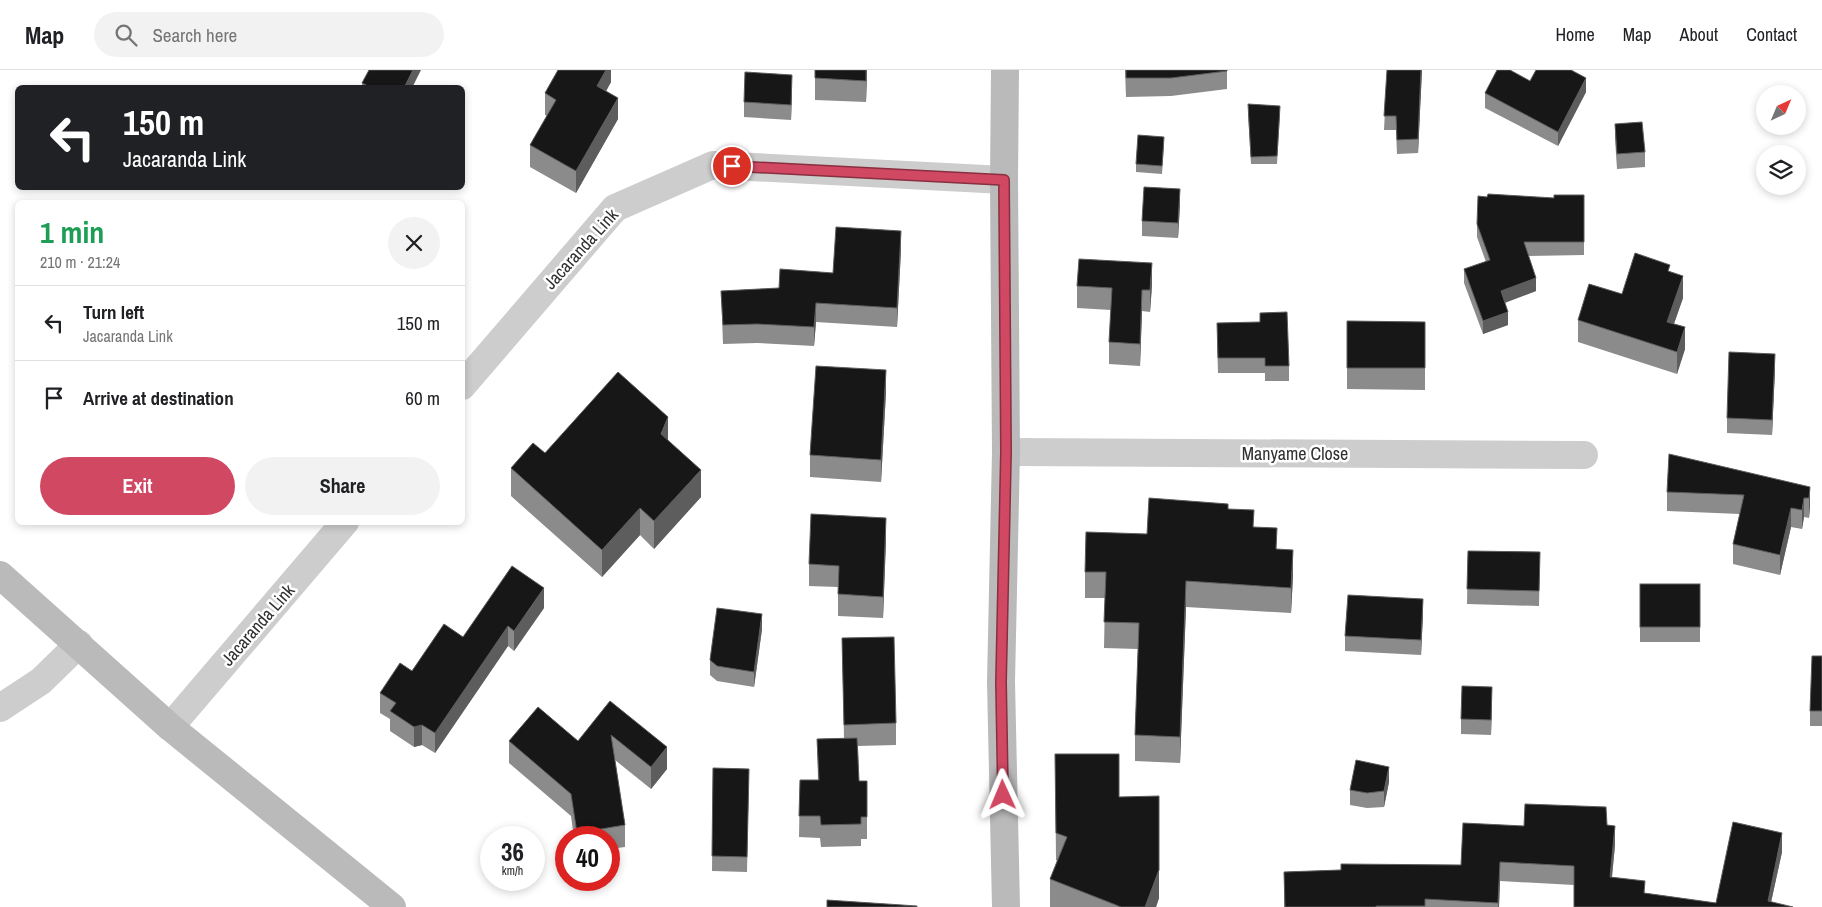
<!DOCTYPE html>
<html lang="en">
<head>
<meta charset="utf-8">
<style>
	body { margin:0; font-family:"Archivo Narrow",sans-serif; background:#f2f2f2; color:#202124; height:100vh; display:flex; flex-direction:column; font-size:19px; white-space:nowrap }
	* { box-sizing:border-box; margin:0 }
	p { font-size:16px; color:#757577 }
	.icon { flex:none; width:28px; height:28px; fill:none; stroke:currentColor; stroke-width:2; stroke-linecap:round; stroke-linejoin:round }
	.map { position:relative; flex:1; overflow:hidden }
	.panel { position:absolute; left:15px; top:130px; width:450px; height:325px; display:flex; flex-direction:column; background:#fff; border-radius:8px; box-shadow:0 2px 8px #0003 }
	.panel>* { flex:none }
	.top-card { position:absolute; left:15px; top:15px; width:450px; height:105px; border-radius:8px; box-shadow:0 2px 8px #0003; background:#202124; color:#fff; overflow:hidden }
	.needle { width:32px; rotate:44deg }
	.controls { position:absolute; left:1756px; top:15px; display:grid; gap:10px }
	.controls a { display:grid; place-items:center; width:50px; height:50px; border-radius:50%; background:#fff; box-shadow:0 2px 8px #0003; font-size:25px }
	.speed { position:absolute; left:480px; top:756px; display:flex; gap:10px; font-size:25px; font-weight:700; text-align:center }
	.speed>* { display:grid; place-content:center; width:65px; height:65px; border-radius:50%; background:#fff; box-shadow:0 2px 8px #0003; line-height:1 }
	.speed small { font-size:12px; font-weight:400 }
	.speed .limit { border:8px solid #d22; background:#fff; color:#111 }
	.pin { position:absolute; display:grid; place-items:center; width:42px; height:42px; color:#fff; margin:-21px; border:2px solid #fff; border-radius:50%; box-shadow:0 1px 5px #0007 }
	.me { position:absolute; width:55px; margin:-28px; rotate:359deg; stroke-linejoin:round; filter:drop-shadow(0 0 4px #0008) }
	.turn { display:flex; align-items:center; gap:18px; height:105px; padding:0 25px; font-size:22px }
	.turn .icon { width:65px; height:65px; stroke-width:2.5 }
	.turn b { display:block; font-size:35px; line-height:42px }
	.round { display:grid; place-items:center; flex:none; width:52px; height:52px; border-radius:26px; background:#f2f2f2 }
	.overview { display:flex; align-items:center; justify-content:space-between; height:85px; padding:0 25px }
	h1 { font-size:30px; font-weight:800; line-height:38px; color:#1e9e55 }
	.primary-button { display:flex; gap:10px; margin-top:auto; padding:10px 25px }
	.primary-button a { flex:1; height:58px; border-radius:30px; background:#d14863; color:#fff; font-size:20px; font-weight:800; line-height:58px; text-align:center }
	.primary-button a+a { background:#f2f2f2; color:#202124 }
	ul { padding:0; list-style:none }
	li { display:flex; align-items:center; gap:15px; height:75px; padding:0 25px; border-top:1px solid #e0e0e0 }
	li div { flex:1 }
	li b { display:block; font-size:19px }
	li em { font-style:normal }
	header { display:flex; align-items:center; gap:30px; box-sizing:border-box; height:70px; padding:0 25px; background:#fff; border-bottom:1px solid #e0e0e0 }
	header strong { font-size:24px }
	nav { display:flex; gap:28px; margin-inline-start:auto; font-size:18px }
	.search { width:350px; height:45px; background:#f2f2f2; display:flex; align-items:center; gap:12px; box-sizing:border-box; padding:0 18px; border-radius:28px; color:#757577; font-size:19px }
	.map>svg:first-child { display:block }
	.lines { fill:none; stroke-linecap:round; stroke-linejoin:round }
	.street { stroke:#cdcdcd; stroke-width:28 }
	.secondary { stroke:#bababa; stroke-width:28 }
	.wall { fill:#8b8b8b }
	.shaded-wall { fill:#5d5d5d }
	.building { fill:#171717; stroke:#5d5d5d }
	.route-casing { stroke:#882f40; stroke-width:12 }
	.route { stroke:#d14863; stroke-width:9 }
	.labels { text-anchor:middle; stroke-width:5; stroke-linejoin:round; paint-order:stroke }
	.street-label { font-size:18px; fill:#303030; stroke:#fff }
</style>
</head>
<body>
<header>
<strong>Map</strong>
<div class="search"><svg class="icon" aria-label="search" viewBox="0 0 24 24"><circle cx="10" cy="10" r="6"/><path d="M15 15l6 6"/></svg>Search here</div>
<nav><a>Home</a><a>Map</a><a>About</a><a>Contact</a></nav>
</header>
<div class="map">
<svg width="1822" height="837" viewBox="0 0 1822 837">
	<rect width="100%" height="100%" fill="#fff"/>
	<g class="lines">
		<g class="street">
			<polyline points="462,316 615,138 713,95 1004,110"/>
			<polyline points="1006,382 1584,385"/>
			<polyline points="0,638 41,611 79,574"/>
			<polyline points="170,657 345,452"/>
		</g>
		<g class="secondary">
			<polyline points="1005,0 1004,110 1006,382 1001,612 1006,837"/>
			<polyline points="0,505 170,657 392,837"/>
		</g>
	</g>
	<g class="wall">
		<polygon points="611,0 611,12 606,21 618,49 576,123 530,97 530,75 547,46 545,45 545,23"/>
		<polygon points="815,0 867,0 866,32 815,30"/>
		<polygon points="1125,0 1227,0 1227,19 1171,26 1126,27"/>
		<polygon points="1387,0 1422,0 1418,83 1397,84 1396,60 1384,60"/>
		<polygon points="1530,11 1586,22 1558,76 1485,38 1485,23"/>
		<polygon points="362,13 412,18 362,18"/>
		<polygon points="792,20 791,50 744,47 744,32"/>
		<polygon points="1248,42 1280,44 1277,94 1251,94"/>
		<polygon points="1615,54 1645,82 1645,97 1617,99 1615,69"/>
		<polygon points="1164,75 1162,104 1136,102 1136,94"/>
		<polygon points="1584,125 1584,185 1528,186 1536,221 1505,233 1508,255 1483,264 1464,213 1464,199 1486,192 1477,167 1477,154 1487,127 1554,128"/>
		<polygon points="1180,134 1178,168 1142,166 1142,151"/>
		<polygon points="901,180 897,257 816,252 814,276 757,273 723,274 721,221 779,218 833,203"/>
		<polygon points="1670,202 1683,228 1674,254 1685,279 1677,304 1578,272 1578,250 1622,224"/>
		<polygon points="1152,215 1150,242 1142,241 1140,296 1109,294 1109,272 1111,240 1077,238 1077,216"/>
		<polygon points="1260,243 1289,296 1289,311 1265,311 1265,303 1218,303 1217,268 1260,252"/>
		<polygon points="1347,251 1425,252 1425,320 1347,319"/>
		<polygon points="1775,299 1772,365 1727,363 1727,348"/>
		<polygon points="886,322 881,412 810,407 810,385"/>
		<polygon points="668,370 701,427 654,479 640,465 602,507 511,426 511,398 545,383"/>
		<polygon points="1810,417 1810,436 1809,448 1804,447 1802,459 1791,457 1780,505 1733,494 1733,474 1740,444 1667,441 1667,422"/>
		<polygon points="1228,439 1254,457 1277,479 1293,506 1291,543 1186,537 1180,693 1135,691 1135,665 1138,579 1104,578 1105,528 1085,528 1085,502 1147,464"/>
		<polygon points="886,470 883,548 838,546 838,517 809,516 809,494"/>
		<polygon points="1468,481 1540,482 1539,536 1467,534"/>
		<rect x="1640" y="514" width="60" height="58"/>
		<polygon points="544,538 514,581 508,576 435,683 422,675 414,677 390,661 390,649 380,643 380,623 463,567"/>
		<polygon points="1423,544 1421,585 1345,581 1345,566"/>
		<polygon points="762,559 754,617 717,611 710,605 710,590"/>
		<polygon points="842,568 896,653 896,675 858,676 859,711 867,711 867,769 861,769 861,776 821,777 820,768 799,767 800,710 818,710 817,669 844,668"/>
		<polygon points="1822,586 1822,656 1810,656 1810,641"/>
		<polygon points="610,631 667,699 651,719 615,690 625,755 625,777 609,779 609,768 574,768 571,746 509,693 509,671 578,671"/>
		<polygon points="1492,632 1491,665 1461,664 1461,649"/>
		<polygon points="1055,684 1119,727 1159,828 1156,837 1050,837 1050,809 1057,791 1056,790"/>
		<polygon points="713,698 749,699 747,802 712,801"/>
		<polygon points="1389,712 1384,737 1367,738 1350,735 1350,720"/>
		<polygon points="1607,755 1615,775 1612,807 1645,823 1716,833 1782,782 1771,832 1574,837 1574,815 1500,811 1499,837 1284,837 1284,802 1461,795 1524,756"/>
	</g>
	<g class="shaded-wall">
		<polygon points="413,0 421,0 412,18 404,18"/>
		<polygon points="606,0 611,0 611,12 597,38 597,16"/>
		<polygon points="866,0 867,0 866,32"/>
		<polygon points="1421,0 1422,0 1418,83 1418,69"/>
		<polygon points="792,5 792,20 791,50 791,35"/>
		<polygon points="1586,8 1586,22 1558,76 1558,62"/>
		<polygon points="618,28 618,49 576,123 576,101"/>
		<polygon points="1180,119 1180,134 1178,168 1178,153"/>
		<polygon points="901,161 901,180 897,257 897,238"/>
		<polygon points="1152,193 1152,215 1150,242 1150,220"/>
		<polygon points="1683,206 1683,228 1667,273 1667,252"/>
		<polygon points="1536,208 1536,221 1501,234 1501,221"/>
		<polygon points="1142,220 1142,241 1140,296 1140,274"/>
		<polygon points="816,233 816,252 814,276 814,257"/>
		<polygon points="1508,242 1508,255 1483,264 1483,251"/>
		<polygon points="1685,257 1685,279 1677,304 1677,282"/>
		<polygon points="1775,284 1775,299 1772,365 1772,350"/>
		<polygon points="886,300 886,322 881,412 881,390"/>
		<polygon points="668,347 668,374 661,364"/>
		<polygon points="701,400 701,427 654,479 654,451"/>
		<polygon points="1810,417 1810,436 1809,448 1809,428"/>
		<polygon points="1804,428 1804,447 1802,459 1802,440"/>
		<polygon points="640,438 640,465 602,507 602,480"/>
		<polygon points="1791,438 1791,457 1780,505 1780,485"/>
		<polygon points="886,448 886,470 883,548 883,527"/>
		<polygon points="1293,480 1293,506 1291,543 1291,518"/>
		<polygon points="1186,511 1186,537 1180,693 1180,667"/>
		<polygon points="544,518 544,538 514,581 514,561"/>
		<polygon points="1423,529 1423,544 1421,585 1421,570"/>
		<polygon points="762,544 762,559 754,617 754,602"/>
		<polygon points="508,556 508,576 435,683 435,663"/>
		<polygon points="1492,617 1492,632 1491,665 1491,650"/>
		<polygon points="422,655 422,675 414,677 414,657"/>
		<polygon points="667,677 667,699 651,719 651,697"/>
		<polygon points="1389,697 1389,712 1384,737 1384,721"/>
		<polygon points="1615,756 1615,775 1610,826 1610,807"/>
		<polygon points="1782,763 1782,782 1770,837 1768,831"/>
		<polygon points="1500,792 1500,811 1499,837 1498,837"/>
		<polygon points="1159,800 1159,828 1156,837 1145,837"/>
	</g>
	<g class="building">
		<polygon points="369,0 413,0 404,18 372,18 362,13"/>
		<polygon points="558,0 606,0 597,16 618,28 576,101 530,75 556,30 545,23"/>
		<polygon points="815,0 866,0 866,11 815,8"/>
		<polygon points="1126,0 1227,0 1227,1 1171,8 1126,8"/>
		<polygon points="1387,0 1421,0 1418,69 1397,70 1396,46 1384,46"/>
		<polygon points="1497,0 1510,0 1530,11 1536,0 1571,0 1586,8 1558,62 1485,23"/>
		<polygon points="745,2 792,5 791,35 744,32"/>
		<polygon points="1248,34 1280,36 1277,86 1251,87"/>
		<polygon points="1642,52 1645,82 1617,84 1615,54"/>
		<polygon points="1138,65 1164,67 1162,96 1136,94"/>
		<polygon points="1144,117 1180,119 1178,153 1142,151"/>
		<polygon points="1488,124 1554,128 1554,125 1584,125 1584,172 1524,172 1536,208 1501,221 1508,242 1483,251 1464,199 1490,190 1477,154 1478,126 1487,127"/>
		<polygon points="836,157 901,161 897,238 816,233 814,257 757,254 723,255 721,221 779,218 780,199 833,203"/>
		<polygon points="1635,183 1670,195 1668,201 1683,206 1667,252 1685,257 1677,282 1578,250 1589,214 1622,224"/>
		<polygon points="1079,189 1152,193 1150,220 1142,220 1140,274 1109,272 1112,218 1077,216"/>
		<polygon points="1287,242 1289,296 1265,296 1265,288 1218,288 1217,253 1260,252 1260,243"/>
		<polygon points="1347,251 1425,252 1425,298 1347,298"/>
		<polygon points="1729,282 1775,284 1772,350 1727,348"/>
		<polygon points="816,296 886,300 881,390 810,385"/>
		<polygon points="618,302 668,347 661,364 701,400 654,451 640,438 602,480 511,398 533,373 545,383"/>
		<polygon points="1669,384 1810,417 1809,428 1804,428 1802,440 1791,438 1780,485 1733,474 1744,425 1667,422"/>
		<polygon points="1149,428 1228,434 1228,439 1254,440 1253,457 1277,458 1276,479 1293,480 1291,518 1186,511 1180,667 1135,665 1139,553 1104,552 1106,502 1085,502 1086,462 1147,464"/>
		<polygon points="811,444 886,448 883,527 838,524 839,496 809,494"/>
		<polygon points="1468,481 1540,482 1539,521 1467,519"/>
		<polygon points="512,496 544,518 514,561 508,556 435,663 422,655 414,657 390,641 396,633 380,623 400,593 412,601 444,554 463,567"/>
		<rect x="1640" y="514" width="60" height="43"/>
		<polygon points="1348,525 1423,529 1421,570 1345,566"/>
		<polygon points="717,538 762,544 754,602 717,596 710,590"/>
		<polygon points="894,567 896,653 844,655 842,568"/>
		<polygon points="1812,586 1822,586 1822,641 1810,641"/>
		<polygon points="1462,616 1492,617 1491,650 1461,649"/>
		<polygon points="610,631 667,677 651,697 611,665 625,755 577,763 571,724 509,671 538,637 578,671"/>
		<polygon points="857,668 859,711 867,711 867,747 861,747 861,754 821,755 820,746 799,746 800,710 819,710 817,669"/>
		<polygon points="1055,684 1119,684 1119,727 1159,726 1159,800 1145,837 1121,837 1050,809 1067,767 1056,763"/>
		<polygon points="1356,690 1389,697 1384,721 1367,723 1350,720"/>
		<polygon points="713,698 749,699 747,787 712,786"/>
		<polygon points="1525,734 1606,737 1607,755 1615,756 1610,807 1645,811 1644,823 1716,833 1733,752 1782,763 1768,831 1793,837 1574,837 1574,796 1500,792 1498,833 1425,829 1425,836 1376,836 1376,837 1285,837 1284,802 1341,800 1341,794 1461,795 1463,753 1524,756"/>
		<polygon points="827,830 917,836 917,837 827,837"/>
	</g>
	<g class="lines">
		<g class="route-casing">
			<polyline id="route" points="732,96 1004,110 1006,382 1001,612 1003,725"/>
		</g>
		<use href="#route" class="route"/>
	</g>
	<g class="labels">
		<g class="street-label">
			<text transform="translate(581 179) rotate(-48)" y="6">Jacaranda Link</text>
			<text x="1295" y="390">Manyame Close</text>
			<text transform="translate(258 555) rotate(-49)" y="6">Jacaranda Link</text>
		</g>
	</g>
</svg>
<div class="controls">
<a><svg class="needle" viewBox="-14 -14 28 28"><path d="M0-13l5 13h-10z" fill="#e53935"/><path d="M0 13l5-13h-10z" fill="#757577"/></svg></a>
<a><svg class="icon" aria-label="layers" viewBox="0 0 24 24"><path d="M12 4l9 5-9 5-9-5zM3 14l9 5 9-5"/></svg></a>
</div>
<div class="speed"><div>36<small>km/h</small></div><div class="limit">40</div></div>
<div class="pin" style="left:732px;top:96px;background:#d93025"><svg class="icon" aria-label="arrive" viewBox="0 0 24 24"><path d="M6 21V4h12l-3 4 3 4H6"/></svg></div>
<svg class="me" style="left:1003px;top:725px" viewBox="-20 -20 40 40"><path d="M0-17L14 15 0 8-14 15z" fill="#d14863" stroke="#fff" stroke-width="4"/></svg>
<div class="top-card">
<div class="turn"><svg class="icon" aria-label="left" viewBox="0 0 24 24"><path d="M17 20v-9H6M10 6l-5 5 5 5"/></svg><div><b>150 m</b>Jacaranda Link</div></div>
</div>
<section class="panel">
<div class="overview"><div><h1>1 min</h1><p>210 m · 21:24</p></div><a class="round"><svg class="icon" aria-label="close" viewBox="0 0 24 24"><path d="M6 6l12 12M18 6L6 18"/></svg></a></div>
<ul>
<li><svg class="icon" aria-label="left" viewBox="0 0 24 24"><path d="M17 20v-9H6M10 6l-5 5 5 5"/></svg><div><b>Turn left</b><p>Jacaranda Link</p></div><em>150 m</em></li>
<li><svg class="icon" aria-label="arrive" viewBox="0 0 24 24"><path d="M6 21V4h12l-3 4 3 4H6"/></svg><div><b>Arrive at destination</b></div><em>60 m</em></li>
</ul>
<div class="primary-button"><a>Exit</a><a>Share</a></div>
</section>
</div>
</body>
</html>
